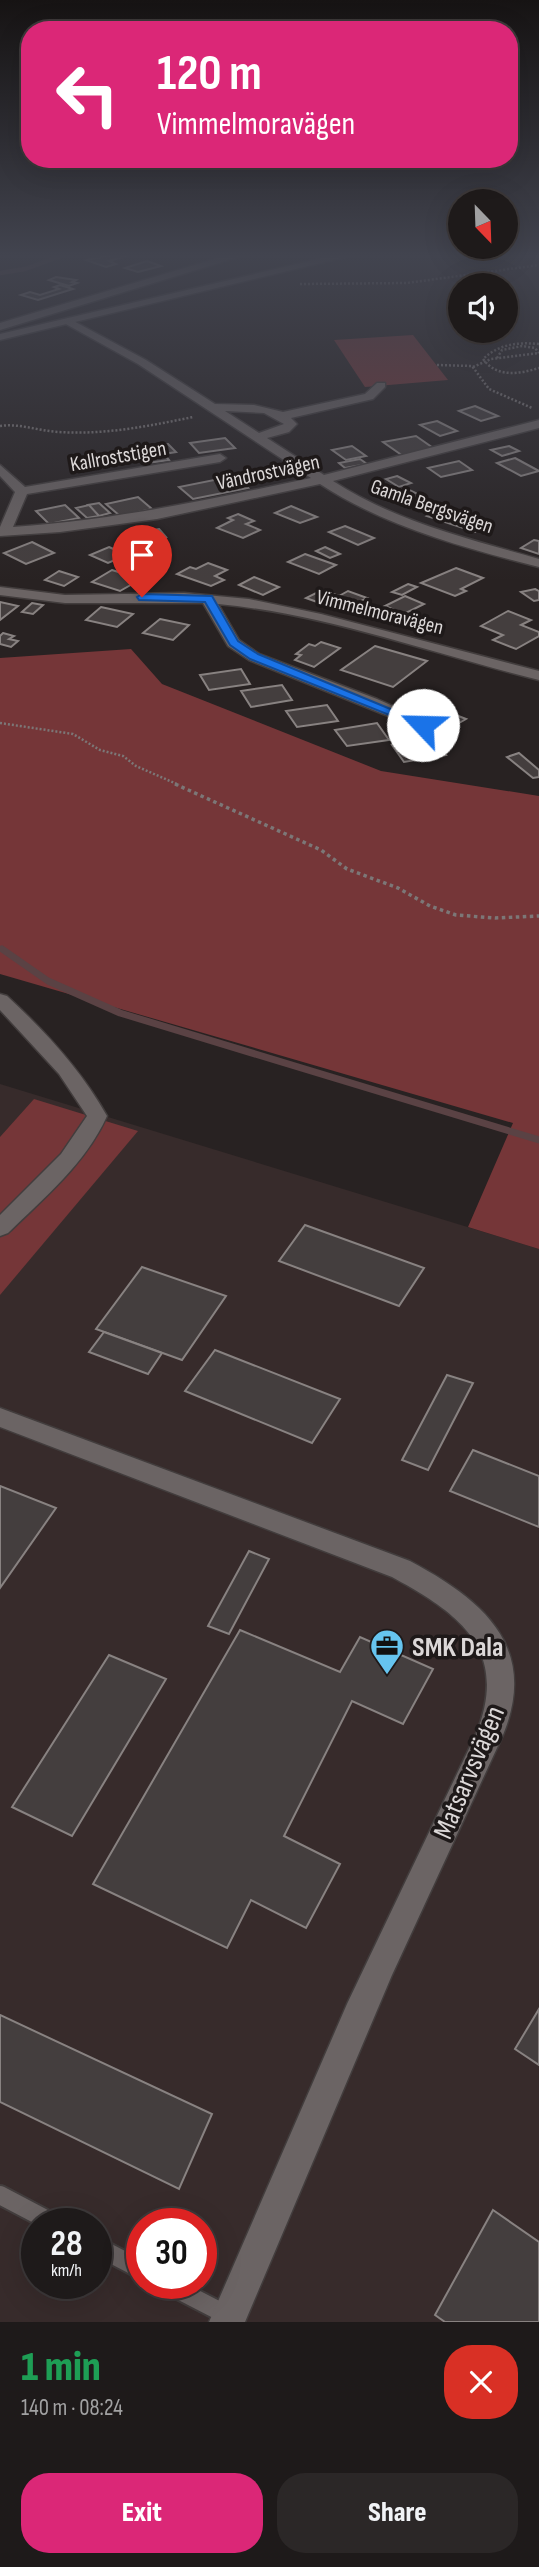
<!DOCTYPE html>
<html lang="en">
<head>
<meta charset="utf-8">
<style>
	body { margin:0; font-family:"Sofia Sans Condensed",sans-serif; background:#2b2727; color:#f1f3f6; height:100vh; display:flex; flex-direction:column; font-size:26px; white-space:nowrap }
	* { box-sizing:border-box; margin:0 }
	p { font-size:23px; color:#a1a1a2 }
	.icon { flex:none; width:38px; height:38px; fill:none; stroke:currentColor; stroke-width:2; stroke-linecap:round; stroke-linejoin:round }
	.map { position:relative; height:2322px; overflow:hidden }
	.sheet { display:flex; flex-direction:column; background:#1e1a1a; flex:1 }
	.sheet>* { flex:none }
	.top-card { position:absolute; left:21px; top:21px; width:497px; height:147px; border-radius:28px; box-shadow:0 7px 28px #0002,0 0 0 2px #3c3839; background:#db2777; color:#fff; overflow:hidden }
	.needle { width:46px; rotate:157deg }
	.controls { position:absolute; left:448px; top:189px; display:grid; gap:14px }
	.controls a { display:grid; place-items:center; width:70px; height:70px; border-radius:50%; background:#1e1a1a; box-shadow:0 7px 28px #0002,0 0 0 2px #3c3839; font-size:35px }
	.speed { position:absolute; left:21px; top:2208px; display:flex; gap:14px; font-size:35px; font-weight:700; text-align:center }
	.speed>* { display:grid; place-content:center; width:91px; height:91px; border-radius:50%; background:#1e1a1a; box-shadow:0 7px 28px #0002,0 0 0 2px #3c3839; line-height:1 }
	.speed small { font-size:18px; font-weight:400 }
	.speed .limit { border:10px solid #d22; background:#fff; color:#111 }
	.pin { position:absolute; display:grid; place-items:center; width:60px; height:60px; color:#fff; margin:-72px -30px; border-radius:50% 50% 50% 0; rotate:-45deg; box-shadow:0 0 7px #0007 }
	.pin .icon { rotate:45deg }
	.me { position:absolute; width:77px; margin:-38px; rotate:294deg; stroke-linejoin:round; filter:drop-shadow(0 0 5px #0008) }
	.turn { display:flex; align-items:center; gap:24px; height:147px; padding:0 21px; font-size:32px }
	.turn .icon { width:91px; height:91px; stroke-width:2.5 }
	.turn b { display:block; font-size:49px; line-height:60px }
	.round { display:grid; place-items:center; flex:none; width:74px; height:74px; border-radius:28px; background:#2b2727 }
	.headline { display:flex; align-items:center; justify-content:space-between; height:119px; padding:0 21px }
	h1 { font-size:42px; font-weight:800; line-height:52px; color:#1e9e55 }
	.action { display:flex; gap:14px; margin-top:auto; padding:14px 21px }
	.action a { flex:1; height:80px; border-radius:28px; background:#db2777; color:#fff; font-size:28px; font-weight:800; line-height:80px; text-align:center }
	.action a+a { background:#2b2727; color:#f1f3f6 }
	.map>svg:first-child { display:block }
	.built { fill:#372b2b; fill-rule:evenodd }
	.green { fill:#753638 }
	.lines { fill:none; stroke-linecap:round; stroke-linejoin:round }
	.stream-far1 { stroke:#5a4244; stroke-width:4.5 }
	.stream { stroke:#5a4244; stroke-width:7 }
	.building { fill:#443e3e; stroke:#888281; stroke-width:2 }
	.lane-casing { stroke:#423d3d; stroke-width:22 }
	.street-casing { stroke:#423d3d; stroke-width:3 }
	.secondary-casing { stroke:#423d3d; stroke-width:3 }
	.path-far1 { stroke:#7c7777; stroke-width:2.5; stroke-dasharray:2 2; stroke-linecap:butt }
	.path { stroke:#7c7777; stroke-width:3.5; stroke-dasharray:3.5 3.5; stroke-linecap:butt }
	.lane { stroke:#6b6464; stroke-width:18 }
	.street { fill:#6b6464; fill-rule:evenodd }
	.secondary { fill:#6b6464; fill-rule:evenodd }
	.route { fill:#1a73e8; stroke:#114b97; stroke-width:2 }
	.labels { text-anchor:middle; stroke-width:7; stroke-linejoin:round; paint-order:stroke }
	.far-street-label { font-size:21px; fill:#dcd8d8; stroke:#1e1919 }
	.near-poi-label { font-size:28px; font-weight:bold; fill:#dcd8d8; stroke:#1e1919; text-anchor:start }
	.near-street-label { font-size:28px; fill:#dcd8d8; stroke:#1e1919 }
</style>
</head>
<body>
<div class="map">
<svg width="539" height="2322" viewBox="0 0 539 2322">
	<rect width="100%" height="100%" fill="#282222"/>
	<path class="built" d="M0,1084L539,1249V2322H0ZM37,2224H96V2284H37ZM142,2224H201V2284H142Z"/>
	<g class="green">
		<polygon points="413,335 448,380 365,387 334,340"/>
		<polygon points="131,649 162,684 381,771 539,796 539,1249 468,1227 513,1123 0,974 0,658"/>
		<polygon points="34,1099 138,1131 0,1295 0,1137"/>
	</g>
	<g class="lines">
		<polyline class="stream-far1" points="0,273 25,269 64,255"/>
		<polyline class="stream" points="2,949 48,981 120,1013 539,1140"/>
	</g>
	<g class="building">
		<polygon points="113,255 127,256 109,261 116,264 106,267 86,260"/>
		<polygon points="147,261 161,266 138,272 125,268"/>
		<polygon points="56,277 76,280 72,282 77,283 69,286 49,280"/>
		<polygon points="60,285 73,289 38,300 21,295 30,292 40,295 59,289 54,287"/>
		<polygon points="475,406 498,416 481,421 459,411"/>
		<polygon points="437,421 457,431 440,436 420,425"/>
		<polygon points="416,436 436,450 403,456 383,442"/>
		<polygon points="225,438 235,448 199,453 190,443"/>
		<polygon points="168,444 176,452 164,454 169,460 148,463 134,449"/>
		<polygon points="352,446 366,456 346,460 332,450"/>
		<polygon points="509,446 519,451 502,456 491,450"/>
		<polygon points="116,454 124,461 94,467 86,459"/>
		<polygon points="515,458 539,471 521,476 497,463"/>
		<polygon points="360,459 367,464 345,468 339,463"/>
		<polygon points="459,461 472,470 441,477 428,468"/>
		<polygon points="234,476 248,488 193,499 179,487"/>
		<polygon points="397,476 411,483 399,487 386,479"/>
		<polygon points="405,488 420,495 400,502 385,496"/>
		<polygon points="138,497 152,509 120,516 106,504"/>
		<polygon points="99,503 110,513 99,516 88,505"/>
		<polygon points="65,505 79,518 49,524 36,511"/>
		<polygon points="89,505 99,516 87,518 76,508"/>
		<polygon points="291,506 317,517 300,523 275,513"/>
		<polygon points="444,507 491,523 475,532 427,516"/>
		<polygon points="238,514 254,521 246,524 260,530 243,538 217,528 233,520 228,518"/>
		<polygon points="345,526 374,538 358,545 329,532"/>
		<polygon points="159,529 166,537 130,543 123,535"/>
		<polygon points="534,540 539,541 539,554 521,548"/>
		<polygon points="32,542 54,553 26,564 4,553"/>
		<polygon points="109,547 127,555 108,563 90,555"/>
		<polygon points="325,547 340,554 330,558 316,551"/>
		<polygon points="305,554 336,565 319,574 288,562"/>
		<polygon points="208,563 227,570 215,576 224,580 211,586 177,574 190,567 196,569"/>
		<polygon points="456,568 483,578 461,589 466,591 455,596 421,583"/>
		<polygon points="112,570 141,579 120,591 92,582"/>
		<polygon points="59,571 78,577 64,586 45,580"/>
		<polygon points="254,577 279,587 263,595 239,585"/>
		<polygon points="408,584 417,587 402,595 392,592"/>
		<polygon points="535,589 539,591 539,600 534,601 521,592"/>
		<polygon points="322,590 339,596 348,591 367,598 342,611 306,598"/>
		<polygon points="405,596 424,604 404,614 385,606"/>
		<polygon points="0,602 18,606 0,620"/>
		<polygon points="32,603 43,605 33,614 22,612"/>
		<polygon points="101,607 133,614 117,627 86,620"/>
		<polygon points="508,611 531,620 521,625 539,632 539,636 516,649 493,640 503,635 481,626"/>
		<polygon points="160,619 189,625 173,640 143,633"/>
		<polygon points="3,633 14,636 9,639 18,641 11,647 0,644 0,636"/>
		<polygon points="321,642 340,648 314,667 295,660 301,655 296,654 309,644 315,646"/>
		<polygon points="375,646 427,661 393,687 341,670"/>
		<polygon points="241,669 250,684 209,690 200,675"/>
		<polygon points="282,685 292,700 251,707 241,691"/>
		<polygon points="422,691 435,696 423,704 410,699"/>
		<polygon points="327,705 338,721 297,727 286,711"/>
		<polygon points="433,706 466,719 454,726 421,713"/>
		<polygon points="377,723 389,740 347,746 335,730"/>
		<polygon points="433,738 446,755 404,762 392,745"/>
		<polygon points="519,753 539,770 539,777 533,778 507,757"/>
		<polygon points="305,1225 424,1268 399,1306 279,1261"/>
		<polygon points="142,1267 226,1296 182,1360 96,1329"/>
		<polygon points="104,1332 162,1353 148,1374 89,1352"/>
		<polygon points="215,1350 340,1399 312,1443 185,1391"/>
		<polygon points="447,1375 473,1383 428,1470 402,1460"/>
		<polygon points="473,1450 539,1476 539,1527 450,1491"/>
		<polygon points="0,1486 56,1508 0,1588"/>
		<polygon points="249,1551 269,1559 229,1634 208,1626"/>
		<polygon points="240,1630 340,1672 360,1637 433,1669 403,1724 352,1701 284,1836 340,1864 306,1928 251,1900 227,1948 93,1884"/>
		<polygon points="109,1655 166,1679 72,1836 12,1807"/>
		<polygon points="539,2009 539,2065 515,2049"/>
		<polygon points="0,2015 212,2114 179,2189 0,2102"/>
		<polygon points="493,2210 539,2242 539,2322 445,2322 435,2315"/>
	</g>
	<g class="lines">
		<g class="lane-casing">
			<g id="lane">
				<polyline points="0,2195 55,2224"/>
				<polyline points="96,2246 142,2270"/>
				<polyline points="167,2284 229,2316"/>
			</g>
		</g>
		<g class="street-casing">
			<g id="street">
				<polygon points="228,255 245,255 0,330 0,323"/>
				<path d="M68,318L146,360L215,404L254,405L283,412L365,394L377,383H385V387L373,399L291,418L297,424L289,432L267,438L324,475L539,420V428L333,481C394,521 469,539 539,559V567C464,548 384,526 320,484L157,519L60,532L0,536V527L15,492L0,476V465L25,487L220,454L226,458L220,462L27,494L13,527C115,520 212,499 311,478L138,364L64,323L63,321ZM225,411L264,413L284,424L259,433Z"/>
				<path d="M0,587L65,595L184,593L249,599L321,614L539,671V680C433,654 327,614 218,604L239,640L259,654L377,699L429,722L431,725L423,730L249,660L228,646L203,603H65L0,595Z"/>
				<path d="M0,994L7,996C46,1032 81,1070 107,1116C86,1163 44,1198 8,1233L0,1236V1215L61,1154L87,1116L59,1074L0,1010Z"/>
				<path d="M0,1408L410,1561C483,1600 539,1647 503,1735L392,1975L245,2322H209L347,2004L476,1734C510,1650 460,1614 392,1577L0,1427Z"/>
			</g>
		</g>
		<g class="secondary-casing">
			<polygon id="secondary" points="335,255 354,255 0,340 0,334"/>
		</g>
		<g class="path-far1">
			<polyline points="300,284 407,283 539,265"/>
			<path d="M539,344C518,342 499,344 483,359C497,378 519,374 539,368"/>
			<polyline points="497,358 502,350 522,346 535,348 539,353"/>
			<polyline points="437,365 472,366 489,389 532,408"/>
			<polyline points="473,367 491,359 539,353"/>
			<path d="M0,426C20,423 38,431 59,432C105,435 149,426 193,417"/>
			<polyline points="0,723 73,734 100,750 123,756 136,766 179,785"/>
		</g>
		<polyline class="path" points="175,784 321,850 347,869 398,888 430,906 456,915 495,918 539,916"/>
		<use href="#lane" class="lane"/>
		<use href="#street" class="street"/>
		<use href="#secondary" class="secondary"/>
	</g>
	<linearGradient id="sky" x2="0" y2="1"><stop stop-color="#161313"/><stop offset="0.44" stop-color="#42444f"/><stop offset="1" stop-color="#42444f" stop-opacity="0"/></linearGradient>
	<rect width="539" height="581" fill="url(#sky)"/>
	<polygon class="route" points="142,594 212,596 238,641 258,654 429,725 419,727 250,659 230,645 205,602 139,600 137,597"/>
	<defs>
		<g id="office-pin" transform="scale(1.75)"><path d="M0 17L-7.5 6A9.5 9.5 0 1 1 7.5 6Z" fill="#66c4ef" stroke="#1e1919"/><path d="M-6-3h4V-5.5h4V-3h4V5H-6ZM-1-4.5V-3h2v-1.5ZM-6 0V1H6V0Z" fill="#111"/></g>
	</defs>
	<g fill-rule="evenodd">
		<use href="#office-pin" x="387" y="1646"/>
	</g>
	<g class="labels">
		<g class="far-street-label">
			<text transform="translate(118 456) rotate(-10)" y="7">Kallroststigen</text>
			<text transform="translate(268 472) rotate(-12)" y="7">Vändrostvägen</text>
			<text transform="translate(432 506) rotate(19)" y="7">Gamla Bergsvägen</text>
			<text transform="translate(380 612) rotate(14)" y="7">Vimmelmoravägen</text>
		</g>
		<g class="near-poi-label">
			<text x="412" y="1656">SMK Dala</text>
		</g>
		<g class="near-street-label">
			<text transform="translate(468 1772) rotate(-67)" y="10">Matsarvsvägen</text>
		</g>
	</g>
</svg>
<div class="controls">
<a><svg class="needle" viewBox="-14 -14 28 28"><path d="M0-13l5 13h-10z" fill="#e53935"/><path d="M0 13l5-13h-10z" fill="#a1a1a2"/></svg></a>
<a><svg class="icon" aria-label="sound" viewBox="0 0 24 24"><path d="M4 9h4l5-4v14l-5-4H4zM17 9q2 3 0 6"/></svg></a>
</div>
<div class="speed"><div>28<small>km/h</small></div><div class="limit">30</div></div>
<div class="pin" style="left:142px;top:597px;background:#d93025"><svg class="icon" aria-label="arrive" viewBox="0 0 24 24"><path d="M6 21V4h12l-3 4 3 4H6"/></svg></div>
<svg class="me" style="left:423px;top:725px" viewBox="-20 -20 40 40"><circle r="19" fill="#fff"/><path d="M0-13L10 11 0 6-10 11z" fill="#1a73e8"/></svg>
<div class="top-card">
<div class="turn"><svg class="icon" aria-label="left" viewBox="0 0 24 24"><path d="M17 20v-9H6M10 6l-5 5 5 5"/></svg><div><b>120 m</b>Vimmelmoravägen</div></div>
</div>
</div>
<section class="sheet">
<div class="headline"><div><h1>1 min</h1><p>140 m · 08:24</p></div><a class="round" style="background:#d93025;color:#fff"><svg class="icon" aria-label="close" viewBox="0 0 24 24"><path d="M6 6l12 12M18 6L6 18"/></svg></a></div>
<div class="action"><a>Exit</a><a>Share</a></div>
</section>
</body>
</html>
